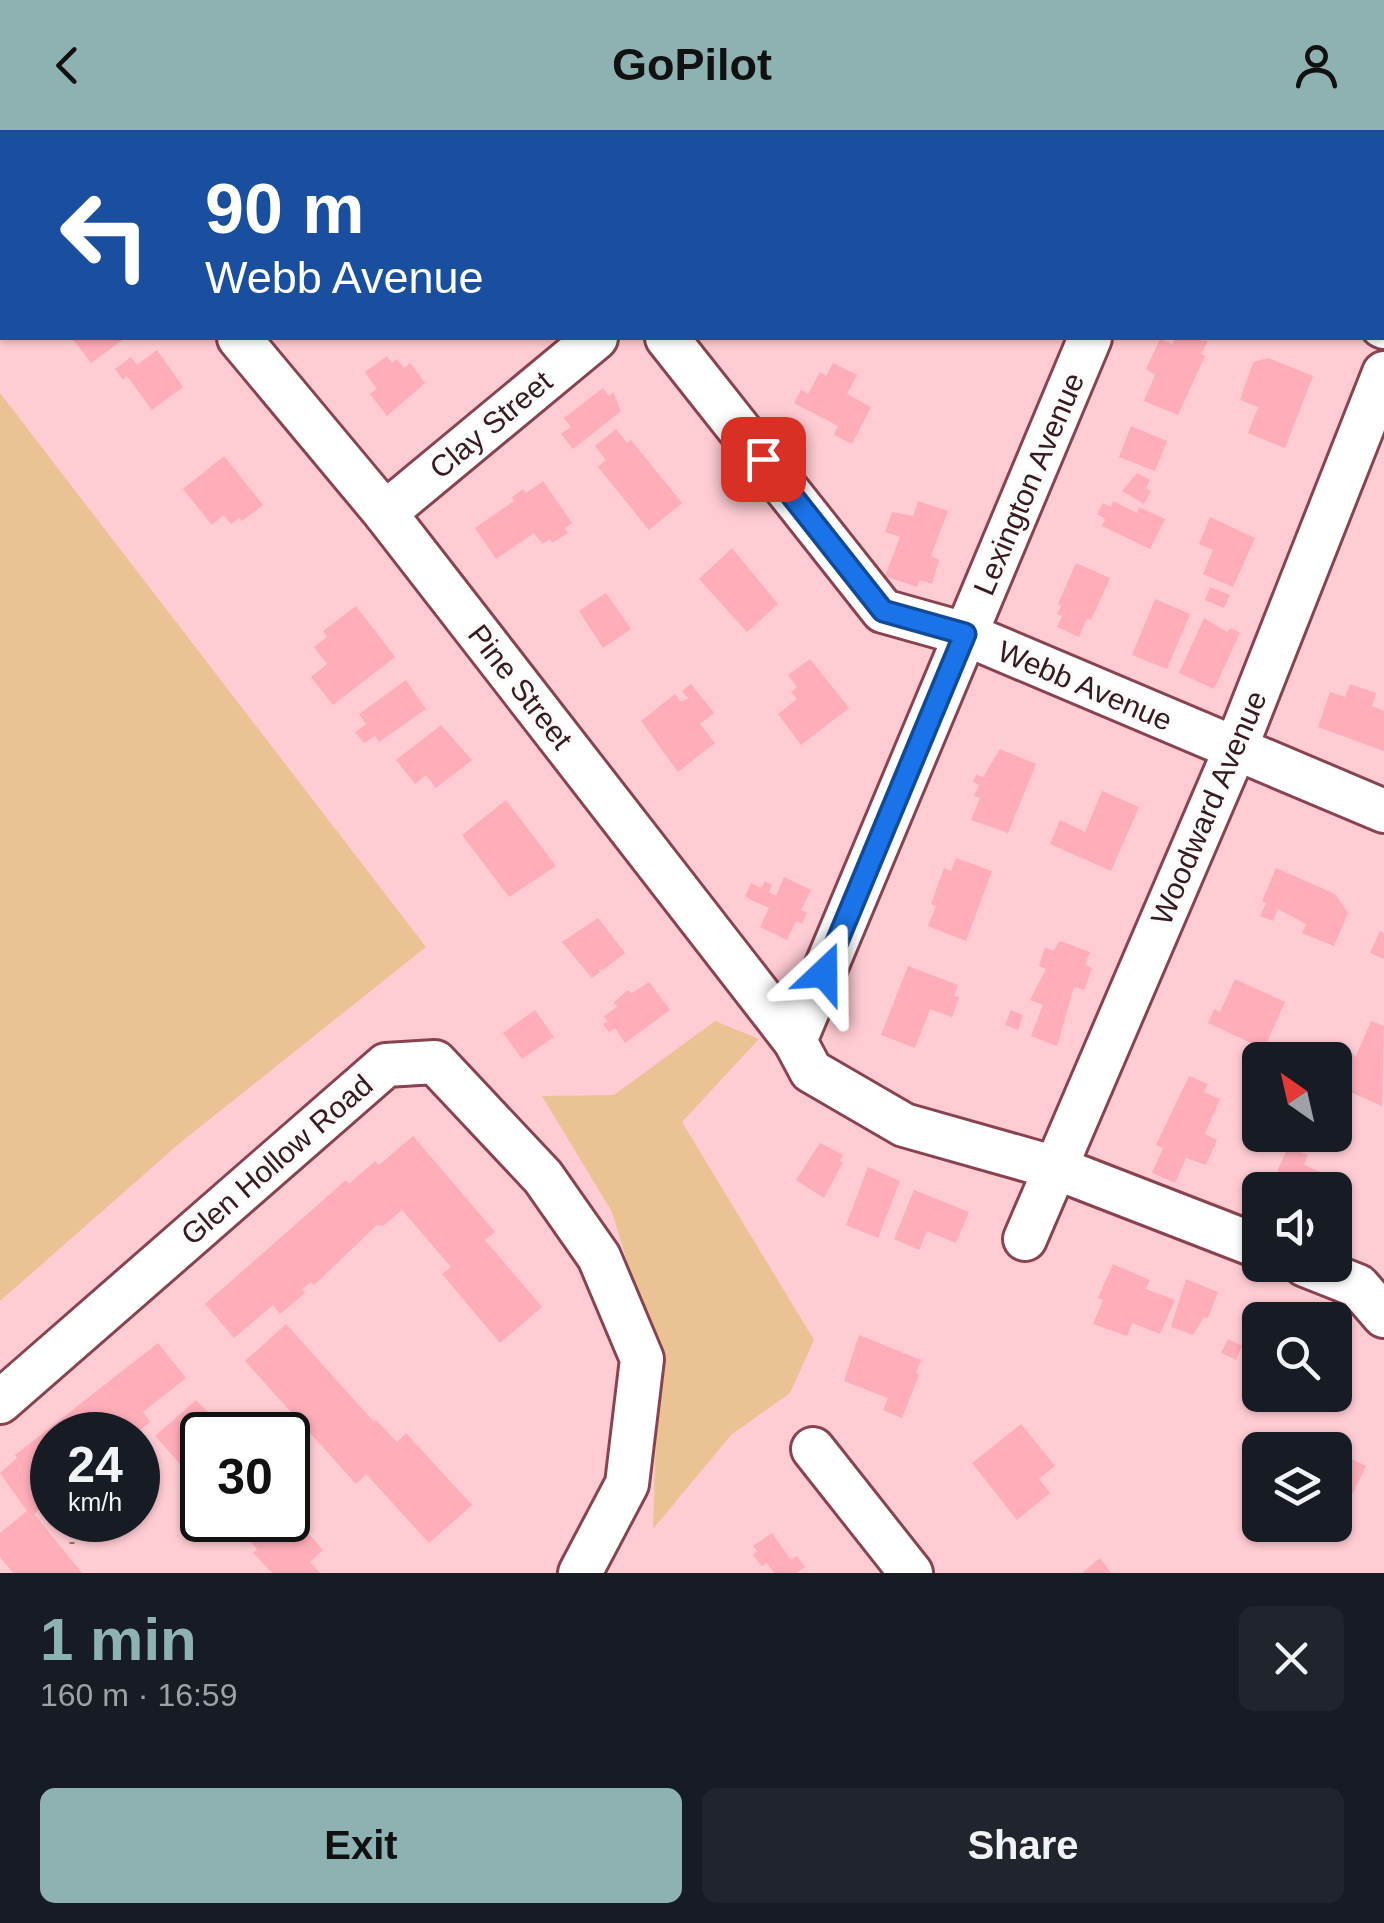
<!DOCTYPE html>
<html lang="en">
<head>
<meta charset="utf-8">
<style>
	body { margin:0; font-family:Arial,sans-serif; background:#20242c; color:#f1f3f6; height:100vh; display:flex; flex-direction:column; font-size:38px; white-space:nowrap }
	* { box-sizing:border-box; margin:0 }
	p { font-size:32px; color:#9ea1a6 }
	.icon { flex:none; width:55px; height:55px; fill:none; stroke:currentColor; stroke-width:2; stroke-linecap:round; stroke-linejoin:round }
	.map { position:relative; height:1443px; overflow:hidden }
	.side { display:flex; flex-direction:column; background:#171b24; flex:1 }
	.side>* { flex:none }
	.banner { position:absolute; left:0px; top:0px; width:1385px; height:210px; box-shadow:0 2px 8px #0004; background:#1a4fa0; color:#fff; overflow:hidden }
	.needle { width:65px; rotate:326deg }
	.fabs { position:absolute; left:1242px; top:912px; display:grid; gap:20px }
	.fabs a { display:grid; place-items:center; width:110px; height:110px; border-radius:15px; background:#171b24; box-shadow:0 2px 8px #0004; font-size:50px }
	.speed { position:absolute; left:30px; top:1282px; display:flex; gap:20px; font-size:50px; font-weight:700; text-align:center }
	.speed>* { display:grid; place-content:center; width:130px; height:130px; border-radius:50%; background:#171b24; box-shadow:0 2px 8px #0004; line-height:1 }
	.speed small { font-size:25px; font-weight:400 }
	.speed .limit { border:5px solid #111; border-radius:15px; background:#fff; color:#111 }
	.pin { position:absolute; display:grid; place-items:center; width:85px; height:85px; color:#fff; margin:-42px; border-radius:20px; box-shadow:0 5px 15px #0006 }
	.me { position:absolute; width:110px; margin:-55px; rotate:23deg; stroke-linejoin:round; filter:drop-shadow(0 0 8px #0008) }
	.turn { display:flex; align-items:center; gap:35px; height:210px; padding:0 40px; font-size:45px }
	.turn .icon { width:130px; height:130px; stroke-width:2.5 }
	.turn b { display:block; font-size:70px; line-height:85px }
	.round { display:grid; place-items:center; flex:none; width:105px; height:105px; border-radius:15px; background:#20242c }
	.head { display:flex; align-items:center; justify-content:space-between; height:170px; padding:0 40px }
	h1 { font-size:60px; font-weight:700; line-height:75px; color:#8eb2b2 }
	.button { display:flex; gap:20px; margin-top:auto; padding:20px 40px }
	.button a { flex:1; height:115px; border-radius:15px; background:#8eb2b2; color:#111; font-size:40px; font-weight:700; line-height:115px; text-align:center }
	.button a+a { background:#20242c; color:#f1f3f6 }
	header { display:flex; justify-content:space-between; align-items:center; height:130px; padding:0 40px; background:#8eb2b2; color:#111; font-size:45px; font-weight:700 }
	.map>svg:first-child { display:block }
	.green { fill:#eac294 }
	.building { fill:#feadb9 }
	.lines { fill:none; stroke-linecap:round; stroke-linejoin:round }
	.minor-casing { stroke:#894350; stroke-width:48 }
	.path { stroke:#956d73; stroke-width:5; stroke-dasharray:10 5; stroke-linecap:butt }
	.minor { stroke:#fff; stroke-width:42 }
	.route-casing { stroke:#114b97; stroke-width:25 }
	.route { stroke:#1a73e8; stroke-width:18 }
	.labels { text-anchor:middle; stroke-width:8; stroke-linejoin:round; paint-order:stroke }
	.street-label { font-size:30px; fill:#37191e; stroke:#fcfcfc }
</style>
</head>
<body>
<header><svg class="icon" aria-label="back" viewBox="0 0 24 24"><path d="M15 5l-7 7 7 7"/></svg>GoPilot<svg class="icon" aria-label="person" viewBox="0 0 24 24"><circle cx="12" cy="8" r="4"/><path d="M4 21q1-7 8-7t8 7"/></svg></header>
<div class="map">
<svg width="1384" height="1443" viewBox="0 0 1384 1443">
	<rect width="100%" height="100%" fill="#ffccd3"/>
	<g class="green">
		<polygon points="0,263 426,817 181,1012 0,1171"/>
		<polygon points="715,891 759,909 682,992 814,1210 790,1263 731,1305 653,1399 658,1234 612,1082 542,966 614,965"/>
	</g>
	<g class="building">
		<polygon points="72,208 125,208 91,233"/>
		<polygon points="1175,208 1208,211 1201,224 1205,226 1178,285 1144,271 1155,245 1146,239 1160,209 1172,214"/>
		<polygon points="157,220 183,257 152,280 127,246 123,250 115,239 131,227 137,235"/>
		<polygon points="387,226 392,233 397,229 404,238 410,233 425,253 387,286 370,264 377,259 365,242"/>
		<polygon points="1268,228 1313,246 1285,318 1248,303 1258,277 1240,270 1253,232"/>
		<polygon points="833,233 857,245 847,264 871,277 852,314 834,305 838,296 794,273 801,260 808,264 820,242 826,246"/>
		<polygon points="603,258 609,266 613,262 621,281 573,319 561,304 571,297 564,288"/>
		<polygon points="1131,296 1167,311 1155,341 1119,327"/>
		<polygon points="616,299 627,313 631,310 682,373 649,400 598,337 606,330 595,316"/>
		<polygon points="224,326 263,375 242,391 239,388 231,394 223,385 212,395 183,359"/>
		<polygon points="1137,343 1150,350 1146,358 1151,361 1144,374 1122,361"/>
		<polygon points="543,351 572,393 565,398 568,403 552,413 550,409 542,414 534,403 496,429 475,398 514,371 512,367 523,359 526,363"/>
		<polygon points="918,371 948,381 931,426 939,430 932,454 920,450 917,457 885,446 900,407 885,402 892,382 913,386"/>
		<polygon points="1113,371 1137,383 1139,377 1165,389 1150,419 1102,396 1105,389 1097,384 1103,373 1111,377"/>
		<polygon points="1210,387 1255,408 1233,457 1203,444 1213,420 1199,414"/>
		<polygon points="732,418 778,474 747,502 699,449"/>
		<polygon points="1076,433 1110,448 1091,490 1087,488 1079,507 1057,497 1062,486 1057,484 1061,476 1058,474"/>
		<polygon points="1210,457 1230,465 1224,478 1205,470"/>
		<polygon points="606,463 631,499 603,518 579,481"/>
		<polygon points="1155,469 1190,484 1167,539 1132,525"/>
		<polygon points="356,476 395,527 333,575 311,547 327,534 314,517 327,507 323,501"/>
		<polygon points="1204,488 1227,502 1231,498 1240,503 1214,559 1179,543"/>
		<polygon points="810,529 849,578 801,615 778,584 797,569 791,562 797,557 788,545"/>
		<polygon points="406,550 426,579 379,612 375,606 364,613 355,602 366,594 359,584"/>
		<polygon points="691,554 714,583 700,594 715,613 678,642 641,591 675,564 681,572 688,568 682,561"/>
		<polygon points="1350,554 1376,563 1372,576 1384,581 1384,621 1318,597 1330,562 1345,567"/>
		<polygon points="441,595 472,630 436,658 426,645 415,654 396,630"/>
		<polygon points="1000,619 1036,634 1008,703 971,690 980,668 974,666 979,655 973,652 976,645 983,647"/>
		<polygon points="1102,661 1139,677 1111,741 1050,714 1060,690 1085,702"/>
		<polygon points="506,670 556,736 509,767 462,705"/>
		<polygon points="956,728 992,741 966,811 928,796 936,776 931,774 944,738 951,741"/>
		<polygon points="1276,738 1335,764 1348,783 1334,816 1302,803 1306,794 1278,779 1273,791 1260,786 1266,773 1262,771"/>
		<polygon points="784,747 811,760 801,780 807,783 802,794 796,791 787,810 760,797 769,778 745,767 751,753 761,758 765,751 772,755 769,762 776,766"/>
		<polygon points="598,788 625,823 603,840 598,839 600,842 592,848 562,812"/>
		<polygon points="1380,801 1384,803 1384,829 1370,823"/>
		<polygon points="1060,811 1090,822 1085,835 1092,838 1084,860 1074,857 1057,916 1031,906 1043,875 1030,870 1046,839 1039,836 1045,817 1053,821"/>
		<polygon points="908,836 958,855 954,866 959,867 952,887 930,879 915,918 881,905"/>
		<polygon points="1235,849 1285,872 1264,919 1208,893 1214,879 1220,882"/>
		<polygon points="649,852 670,880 625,913 615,898 609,902 603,894 608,892 604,886 617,877 614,872 628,860 632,863"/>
		<polygon points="535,880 554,907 522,929 503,903"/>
		<polygon points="1011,880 1023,885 1018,900 1005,895"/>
		<polygon points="1371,891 1384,896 1382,976 1341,958 1343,953 1335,950 1339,919 1356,926"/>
		<polygon points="1189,946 1208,954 1204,962 1220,969 1205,1004 1217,1010 1206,1035 1186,1028 1175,1053 1152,1043 1163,1018 1156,1015"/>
		<polygon points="413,1006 495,1102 485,1110 542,1177 500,1213 442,1144 451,1137 402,1080 383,1096 377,1095 314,1155 311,1152 302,1159 305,1163 280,1184 273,1175 234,1208 205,1174 346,1050 349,1054 375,1031 379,1035"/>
		<polygon points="820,1013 843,1025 839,1032 843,1032 824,1068 796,1050"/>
		<polygon points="1288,1017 1308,1025 1304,1035 1353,1056 1339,1090 1335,1088 1335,1060 1269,1060"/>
		<polygon points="868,1037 900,1051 878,1108 846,1095"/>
		<polygon points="914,1060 969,1082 956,1113 927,1101 919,1120 894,1109"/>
		<polygon points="1113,1134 1150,1150 1146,1159 1175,1170 1160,1204 1132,1193 1127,1206 1093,1194 1103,1170 1098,1168"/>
		<polygon points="1186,1149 1218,1162 1208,1188 1204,1187 1193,1205 1171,1197"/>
		<polygon points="286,1194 374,1292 376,1290 397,1312 406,1303 472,1375 429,1413 366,1344 356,1354 245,1231"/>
		<polygon points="859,1205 921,1230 916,1243 919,1245 902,1288 883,1280 888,1268 844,1251"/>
		<polygon points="1228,1209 1242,1216 1236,1230 1221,1223"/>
		<polygon points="158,1213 186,1248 143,1282 150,1292 133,1305 52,1305 52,1369 34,1384 82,1443 13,1443 0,1427 0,1403 27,1381 0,1343 17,1328 15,1325"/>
		<polygon points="196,1270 231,1305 202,1305 202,1358 155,1306"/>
		<polygon points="1021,1294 1055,1336 1039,1349 1050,1363 1017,1390 972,1333"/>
		<polygon points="1292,1305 1321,1319 1323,1316 1332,1320 1285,1320"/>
		<polygon points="1335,1321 1366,1336 1341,1387 1335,1384"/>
		<polygon points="288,1368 303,1386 298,1392 323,1420 310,1432 320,1443 272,1443 253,1423 257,1419 231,1390 288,1390"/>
		<polygon points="772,1403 791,1430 797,1426 805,1437 797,1443 774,1443 767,1433 762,1436 753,1425 757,1421 753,1416"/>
		<polygon points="1100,1428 1111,1443 1082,1443"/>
	</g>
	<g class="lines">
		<g class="minor-casing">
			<g id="minor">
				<polyline points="66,0 68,2"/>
				<polyline points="503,0 505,2"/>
				<polyline points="905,0 911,2"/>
				<polyline points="849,2 852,0"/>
				<polyline points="1174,2 1175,0"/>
				<polyline points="1382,196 1384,197"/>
				<polyline points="239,208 385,383 795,911"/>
				<polyline points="667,208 883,481 965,504 1384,681"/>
				<polyline points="1090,208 795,911 811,941 904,995 1056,1038 1260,1117"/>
				<polyline points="385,383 596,208"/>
				<polyline points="1025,1109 1235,620 1384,243"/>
				<polyline points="1305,1135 1358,1156 1384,1186"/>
				<polyline points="0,1272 386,935 435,932 543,1047 599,1127 642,1229 627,1354 580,1443"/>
				<polyline points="813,1319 911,1443"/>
			</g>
		</g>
		<polyline class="path" points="72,1397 72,1414"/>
		<use href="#minor" class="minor"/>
	</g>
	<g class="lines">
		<g class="route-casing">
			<polyline id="route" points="763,329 883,481 965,504 824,843"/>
		</g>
		<use href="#route" class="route"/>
	</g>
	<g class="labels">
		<g class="street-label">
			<text transform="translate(491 295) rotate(-40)" y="10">Clay Street</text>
			<text transform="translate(1029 354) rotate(-67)" y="10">Lexington Avenue</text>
			<text transform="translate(1085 556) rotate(23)" y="10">Webb Avenue</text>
			<text transform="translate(520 557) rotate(52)" y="10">Pine Street</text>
			<text transform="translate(1209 678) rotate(-67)" y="10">Woodward Avenue</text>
			<text transform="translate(277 1030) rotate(-41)" y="10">Glen Hollow Road</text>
		</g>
	</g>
</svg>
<div class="fabs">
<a><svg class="needle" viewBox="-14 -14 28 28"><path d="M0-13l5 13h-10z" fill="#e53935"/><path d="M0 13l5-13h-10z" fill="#9ea1a6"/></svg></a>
<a><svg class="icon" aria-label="sound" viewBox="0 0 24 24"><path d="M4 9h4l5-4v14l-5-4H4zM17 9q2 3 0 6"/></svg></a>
<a><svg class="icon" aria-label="search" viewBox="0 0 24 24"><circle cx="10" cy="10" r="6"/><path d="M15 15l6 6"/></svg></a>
<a><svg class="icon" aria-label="layers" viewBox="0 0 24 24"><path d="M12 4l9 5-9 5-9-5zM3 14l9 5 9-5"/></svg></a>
</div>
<div class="speed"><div>24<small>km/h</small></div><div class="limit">30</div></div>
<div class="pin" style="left:763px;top:329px;background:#d93025"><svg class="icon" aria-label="arrive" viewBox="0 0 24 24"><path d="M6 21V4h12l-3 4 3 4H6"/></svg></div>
<svg class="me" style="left:824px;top:843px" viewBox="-20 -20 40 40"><path d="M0-17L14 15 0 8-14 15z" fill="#1a73e8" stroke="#fff" stroke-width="4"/></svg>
<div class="banner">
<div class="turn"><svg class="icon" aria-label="left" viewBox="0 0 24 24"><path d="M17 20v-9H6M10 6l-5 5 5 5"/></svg><div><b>90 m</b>Webb Avenue</div></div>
</div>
</div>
<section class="side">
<div class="head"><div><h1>1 min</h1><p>160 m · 16:59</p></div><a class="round"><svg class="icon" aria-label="close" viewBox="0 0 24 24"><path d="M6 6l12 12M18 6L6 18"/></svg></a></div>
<div class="button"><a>Exit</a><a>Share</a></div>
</section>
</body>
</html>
